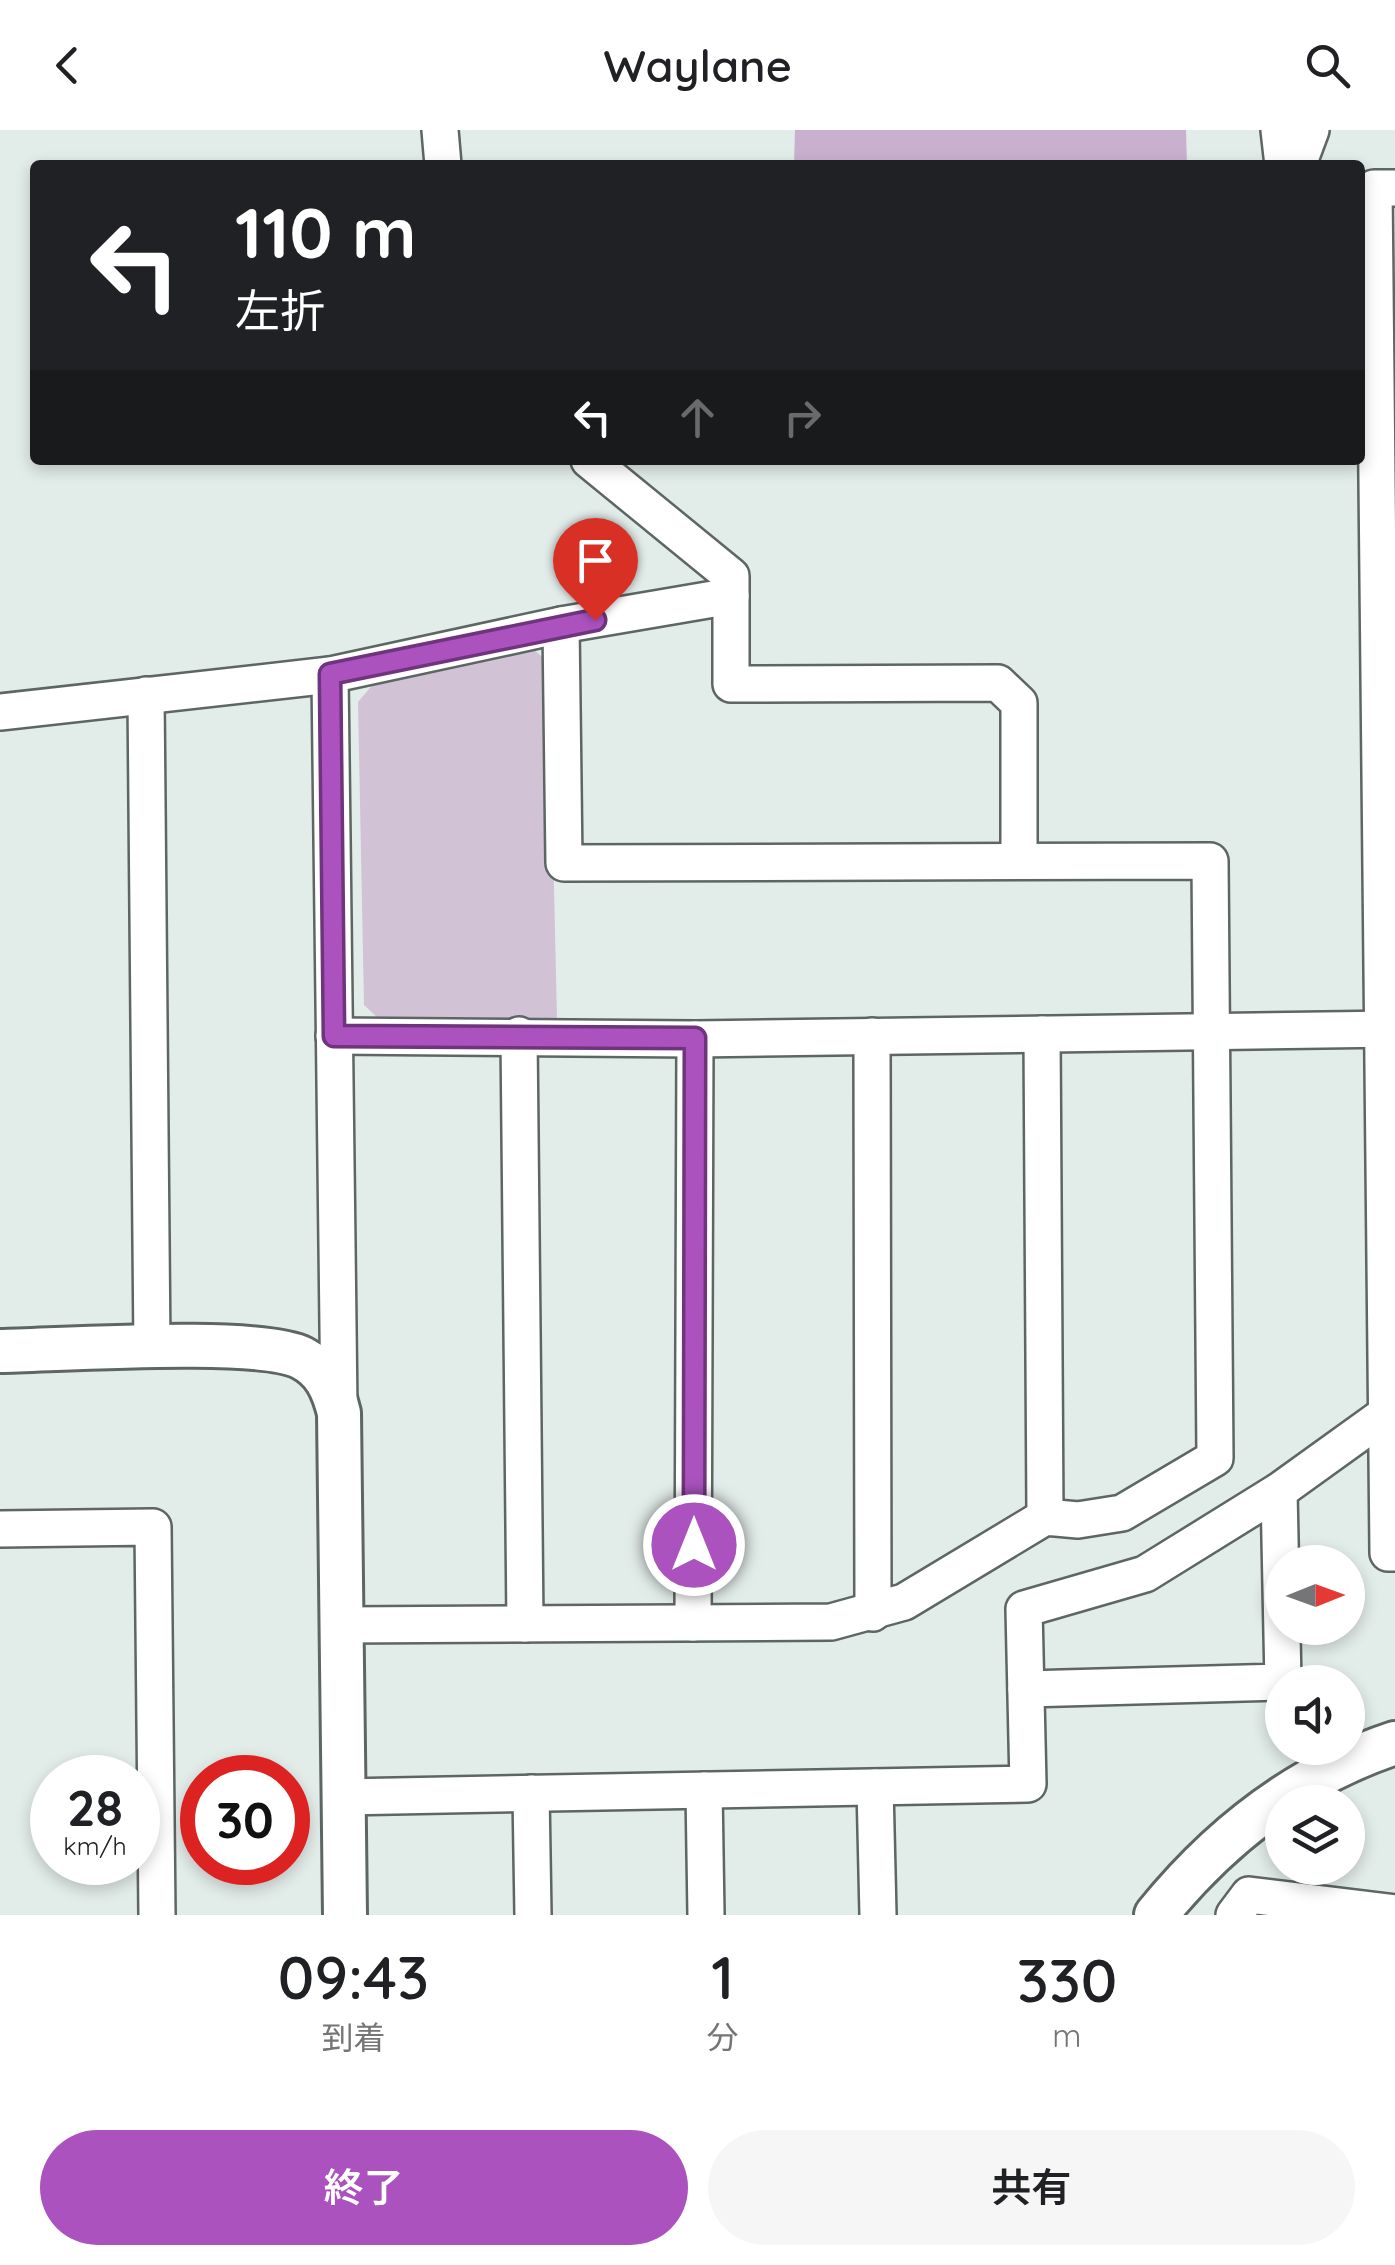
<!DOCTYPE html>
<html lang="ja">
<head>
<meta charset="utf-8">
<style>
	body { margin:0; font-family:Quicksand,"Noto Sans JP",sans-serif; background:#f6f6f6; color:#202124; height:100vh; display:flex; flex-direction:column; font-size:38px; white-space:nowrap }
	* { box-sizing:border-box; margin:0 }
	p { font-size:32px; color:#757577 }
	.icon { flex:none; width:55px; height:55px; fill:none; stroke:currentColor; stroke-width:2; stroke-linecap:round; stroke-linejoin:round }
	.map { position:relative; height:1785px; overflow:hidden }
	.sheet { display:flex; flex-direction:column; background:#fff; flex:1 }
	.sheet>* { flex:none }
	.banner { position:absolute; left:30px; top:30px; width:1335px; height:305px; border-radius:10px; box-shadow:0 5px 15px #0003; background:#202124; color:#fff; overflow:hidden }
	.needle { width:65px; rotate:89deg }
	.controls { position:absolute; left:1265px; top:1415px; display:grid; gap:20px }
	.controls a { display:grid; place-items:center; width:100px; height:100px; border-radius:50%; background:#fff; box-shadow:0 5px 15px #0003; font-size:50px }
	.speed { position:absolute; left:30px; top:1625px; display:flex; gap:20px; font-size:50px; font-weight:700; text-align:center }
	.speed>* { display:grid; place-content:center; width:130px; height:130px; border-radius:50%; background:#fff; box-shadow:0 5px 15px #0003; line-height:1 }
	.speed small { font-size:25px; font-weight:400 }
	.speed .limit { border:15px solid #d22; background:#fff; color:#111 }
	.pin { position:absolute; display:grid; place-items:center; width:85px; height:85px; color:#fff; margin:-102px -42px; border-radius:50% 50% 50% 0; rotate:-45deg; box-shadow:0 0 10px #0007 }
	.pin .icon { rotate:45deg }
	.me { position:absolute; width:110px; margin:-55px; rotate:0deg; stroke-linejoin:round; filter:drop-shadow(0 0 8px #0008) }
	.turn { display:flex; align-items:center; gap:35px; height:210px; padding:0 40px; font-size:45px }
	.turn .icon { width:130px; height:130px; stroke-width:2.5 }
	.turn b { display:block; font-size:70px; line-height:85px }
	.lanes { display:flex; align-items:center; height:95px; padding:0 40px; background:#0003; justify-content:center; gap:50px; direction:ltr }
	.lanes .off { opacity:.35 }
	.eta { display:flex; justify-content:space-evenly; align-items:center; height:170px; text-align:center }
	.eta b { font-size:60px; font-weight:600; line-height:70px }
	.primary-button { display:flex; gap:20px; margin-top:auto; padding:20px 40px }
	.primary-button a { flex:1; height:115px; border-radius:60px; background:#ab52bf; color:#fff; font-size:40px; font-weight:600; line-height:115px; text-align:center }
	.primary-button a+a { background:#f6f6f6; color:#202124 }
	header { display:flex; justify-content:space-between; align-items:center; height:130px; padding:0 40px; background:#fff; font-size:45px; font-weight:600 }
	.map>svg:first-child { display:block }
	.green { fill:#d2c2d6 }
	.forest { fill:#c9b0cf }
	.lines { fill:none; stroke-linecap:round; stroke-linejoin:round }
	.minor-casing { stroke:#5d6663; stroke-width:40 }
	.tertiary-casing { stroke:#5d6663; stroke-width:48 }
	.minor { stroke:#fff; stroke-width:35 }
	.tertiary { stroke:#fff; stroke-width:42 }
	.route-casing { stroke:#6f357c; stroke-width:25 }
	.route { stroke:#ab52bf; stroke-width:18 }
</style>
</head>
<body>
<header><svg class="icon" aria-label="back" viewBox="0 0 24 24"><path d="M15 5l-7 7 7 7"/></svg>Waylane<svg class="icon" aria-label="search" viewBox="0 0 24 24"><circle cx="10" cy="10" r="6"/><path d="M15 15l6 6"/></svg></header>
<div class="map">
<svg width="1395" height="1785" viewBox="0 0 1395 1785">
	<rect width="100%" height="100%" fill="#e2ece9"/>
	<polygon class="green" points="531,517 549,533 557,890 381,891 364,875 358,572 375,552"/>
	<polygon class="forest" points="795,0 1186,0 1187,35 794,35"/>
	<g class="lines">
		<g class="minor-casing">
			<g id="minor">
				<polyline points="440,0 443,35"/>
				<polyline points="1279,0 1283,35"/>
				<polyline points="1298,35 1311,0"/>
				<polyline points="1395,58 1374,58 1388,1423 1395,1423"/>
				<polyline points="589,330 731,446 731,554 998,553 1019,573 1019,731"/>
				<polyline points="330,545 339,1278"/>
				<polyline points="146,565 152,1219"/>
				<polyline points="0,582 330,545 561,495 731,466"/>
				<polyline points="1042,904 1045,1387"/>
				<polyline points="519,905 525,1494"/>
				<polyline points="334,906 695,909 1395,899"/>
				<polyline points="872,906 873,1483"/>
				<polyline points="0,1399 153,1397 157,1785"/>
				<polyline points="693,1493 695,909"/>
				<polyline points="342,1495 831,1492 904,1472 1045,1387 1078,1390 1122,1383 1215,1328 1210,731 564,733 561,495"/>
				<polyline points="1026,1559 1283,1552 1279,1361"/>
				<polyline points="875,1657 878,1785"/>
				<polyline points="704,1660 706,1785"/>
				<polyline points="531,1663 533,1785"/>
				<polyline points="343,1667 1028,1654 1024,1479 1145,1444 1279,1361 1386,1284"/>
				<polyline points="1234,1785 1249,1765 1395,1783"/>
			</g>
		</g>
		<g class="tertiary-casing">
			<g id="tertiary">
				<path d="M0,1221C59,1220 259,1206 302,1228C325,1240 333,1259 339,1283L345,1785"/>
				<path d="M1156,1785C1220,1706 1298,1645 1395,1613"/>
			</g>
		</g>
		<use href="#minor" class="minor"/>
		<use href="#tertiary" class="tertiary"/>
	</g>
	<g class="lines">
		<g class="route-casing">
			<polyline id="route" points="595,490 330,544 334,906 695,908 694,1415"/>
		</g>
		<use href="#route" class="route"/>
	</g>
</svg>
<div class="controls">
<a><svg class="needle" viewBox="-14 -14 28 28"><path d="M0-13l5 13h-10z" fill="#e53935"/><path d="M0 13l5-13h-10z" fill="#757577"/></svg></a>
<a><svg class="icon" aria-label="sound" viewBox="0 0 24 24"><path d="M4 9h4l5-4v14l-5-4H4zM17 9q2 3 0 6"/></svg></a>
<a><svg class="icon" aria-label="layers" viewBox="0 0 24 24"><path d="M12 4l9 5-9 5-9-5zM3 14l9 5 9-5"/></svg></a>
</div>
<div class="speed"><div>28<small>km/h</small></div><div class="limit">30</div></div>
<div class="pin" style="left:595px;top:490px;background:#d93025"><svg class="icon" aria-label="arrive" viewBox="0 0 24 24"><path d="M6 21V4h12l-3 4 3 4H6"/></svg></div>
<svg class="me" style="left:694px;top:1415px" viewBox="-20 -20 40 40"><circle r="17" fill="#ab52bf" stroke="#fff" stroke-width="3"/><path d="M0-11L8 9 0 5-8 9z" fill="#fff"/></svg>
<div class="banner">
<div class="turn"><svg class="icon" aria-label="left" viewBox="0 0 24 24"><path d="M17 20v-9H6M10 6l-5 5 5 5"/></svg><div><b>110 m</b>左折</div></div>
<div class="lanes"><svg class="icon" aria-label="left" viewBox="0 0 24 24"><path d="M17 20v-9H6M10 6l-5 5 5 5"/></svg><svg class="icon off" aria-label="ahead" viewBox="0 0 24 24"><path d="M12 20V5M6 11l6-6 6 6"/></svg><svg class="icon off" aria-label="right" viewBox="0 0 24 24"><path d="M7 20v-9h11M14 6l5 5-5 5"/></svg></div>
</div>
</div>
<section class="sheet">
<div class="eta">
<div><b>09:43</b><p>到着</p></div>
<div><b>1</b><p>分</p></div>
<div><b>330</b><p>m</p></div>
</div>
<div class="primary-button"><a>終了</a><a>共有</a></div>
</section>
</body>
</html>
